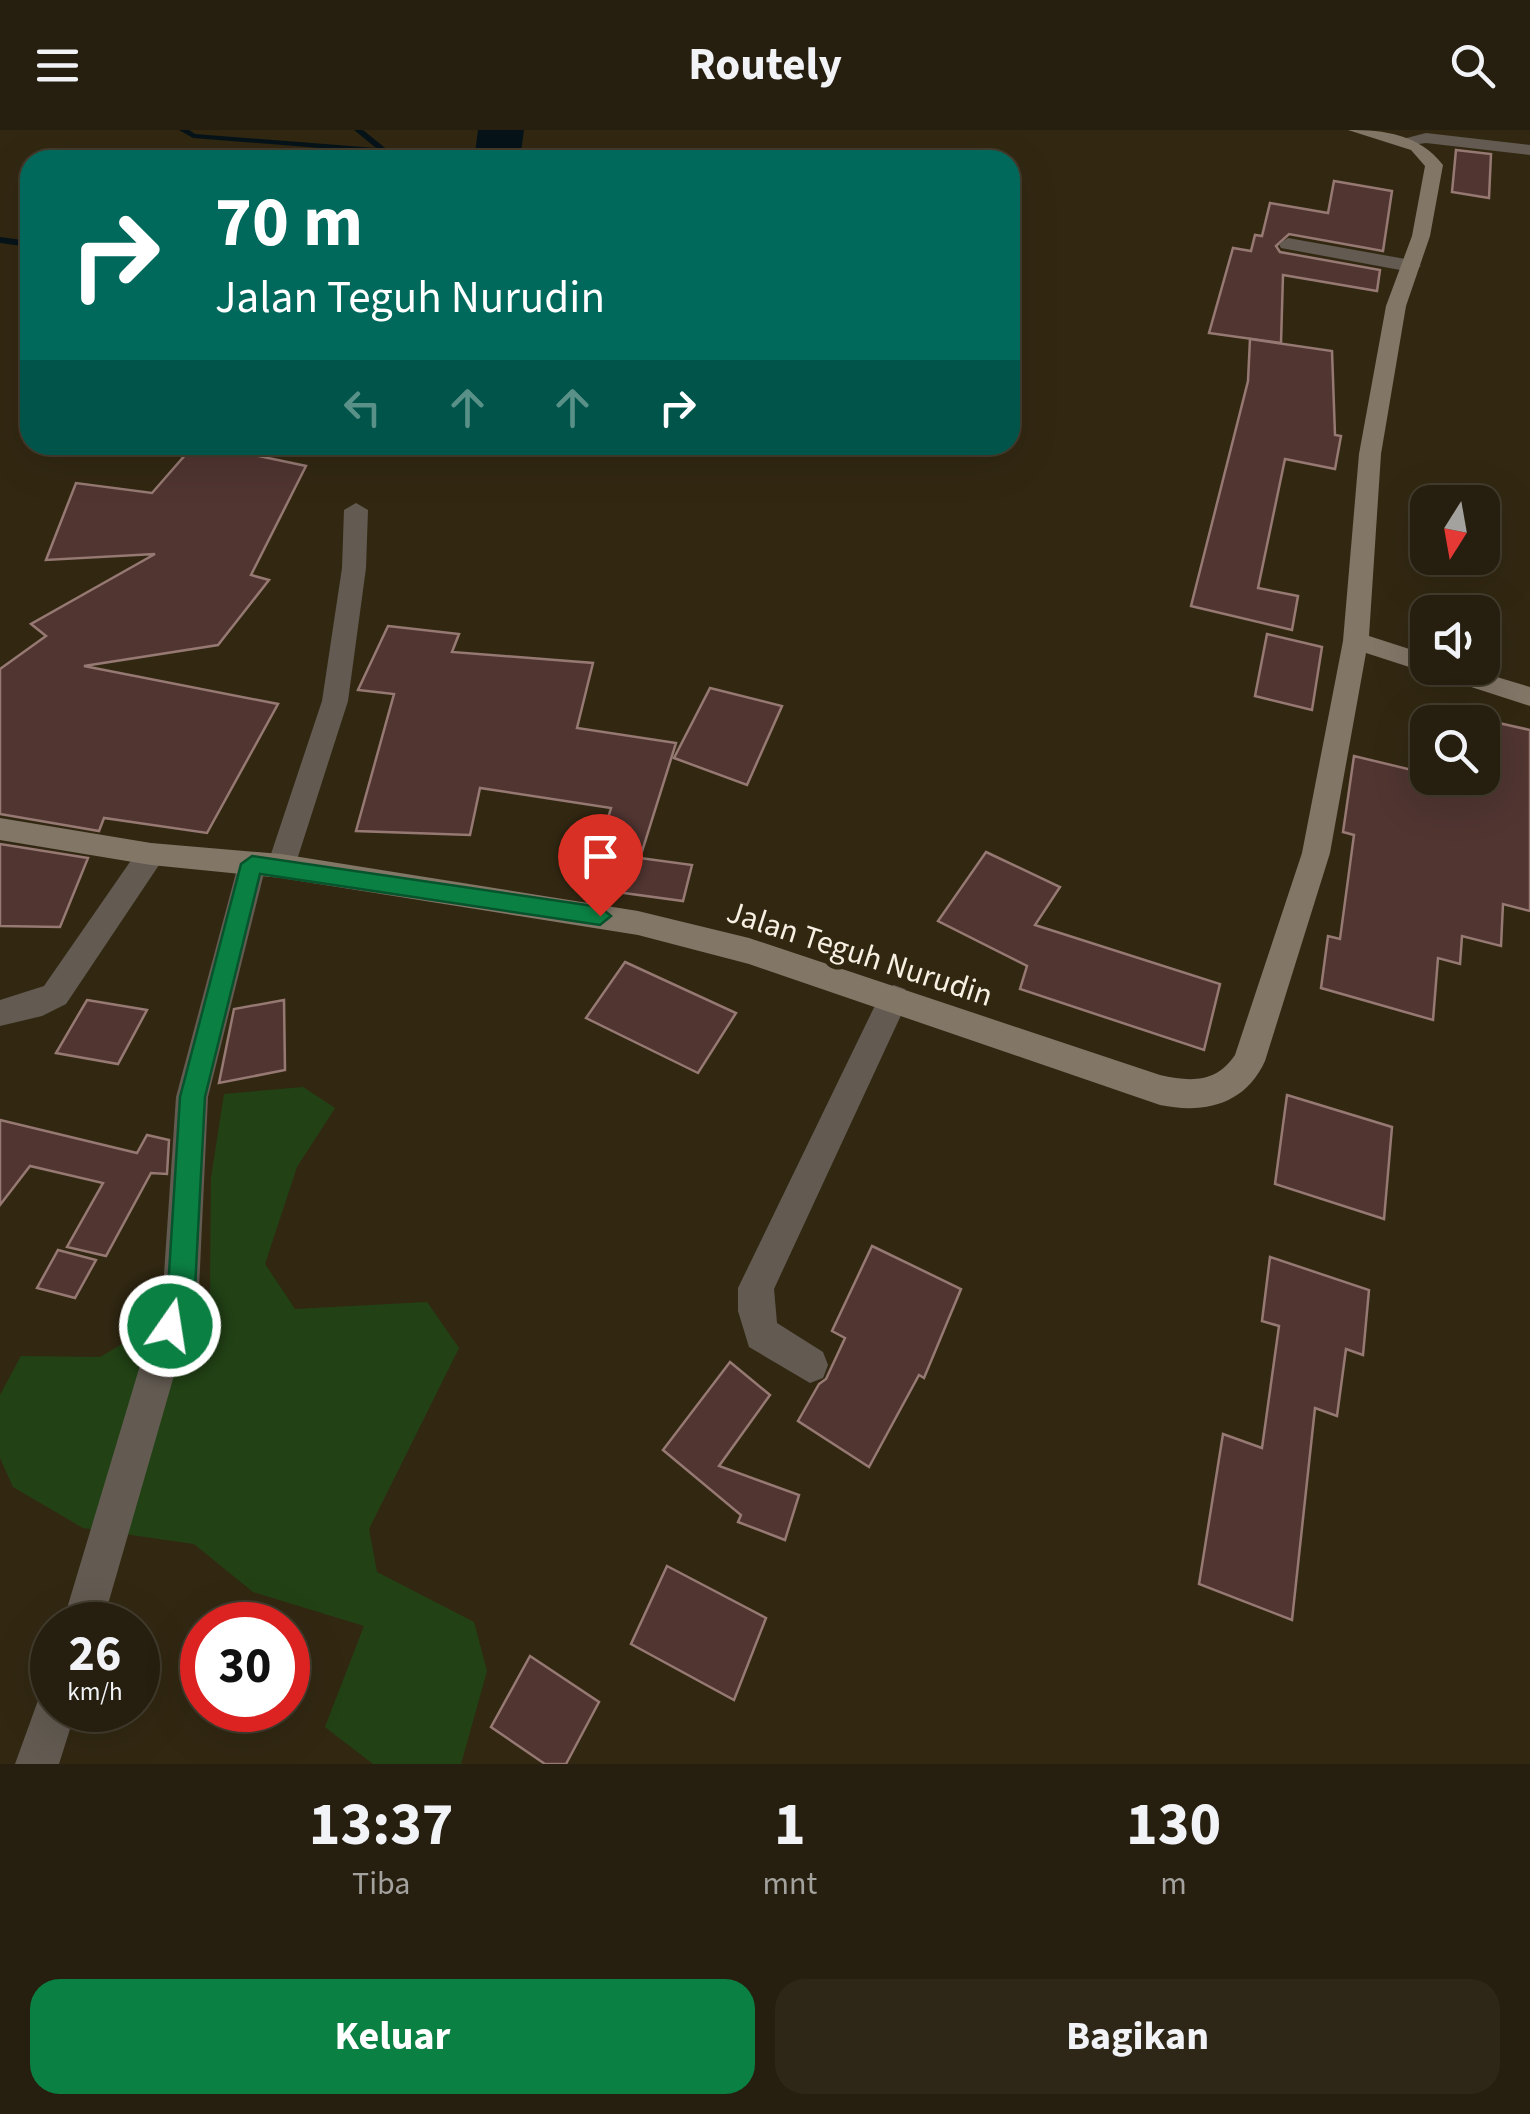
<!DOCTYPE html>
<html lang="id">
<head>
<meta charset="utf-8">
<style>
	body { margin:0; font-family:"Source Sans 3",sans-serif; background:#2e2717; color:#f1f3f6; height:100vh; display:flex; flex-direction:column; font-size:38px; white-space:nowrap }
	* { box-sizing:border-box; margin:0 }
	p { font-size:32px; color:#a4a29e }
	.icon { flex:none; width:55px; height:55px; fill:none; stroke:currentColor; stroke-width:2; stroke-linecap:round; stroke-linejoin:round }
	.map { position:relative; height:1634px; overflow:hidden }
	.side { display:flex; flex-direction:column; background:#261e0e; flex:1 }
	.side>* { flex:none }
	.hud { position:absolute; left:20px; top:20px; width:1000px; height:305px; border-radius:30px; box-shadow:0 10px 40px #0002,0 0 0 2px #423c2e; background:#00695c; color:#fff; overflow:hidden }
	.needle { width:65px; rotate:191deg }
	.controls { position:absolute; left:1410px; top:355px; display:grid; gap:20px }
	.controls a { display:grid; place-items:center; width:90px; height:90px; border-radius:20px; background:#261e0e; box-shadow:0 10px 40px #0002,0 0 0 2px #423c2e; font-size:50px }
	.speed { position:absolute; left:30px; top:1472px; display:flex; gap:20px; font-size:50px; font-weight:700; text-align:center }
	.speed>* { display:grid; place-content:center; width:130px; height:130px; border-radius:50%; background:#261e0e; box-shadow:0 10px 40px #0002,0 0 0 2px #423c2e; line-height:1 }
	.speed small { font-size:25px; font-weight:400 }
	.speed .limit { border:15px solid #d22; background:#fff; color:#111 }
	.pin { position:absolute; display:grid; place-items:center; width:85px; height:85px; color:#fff; margin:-102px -42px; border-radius:50% 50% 50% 0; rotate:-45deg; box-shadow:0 0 10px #0007 }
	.pin .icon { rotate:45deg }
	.me { position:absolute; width:110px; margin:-55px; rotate:13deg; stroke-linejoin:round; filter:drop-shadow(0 0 8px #0008) }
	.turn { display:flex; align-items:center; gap:35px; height:210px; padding:0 30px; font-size:45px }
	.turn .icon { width:130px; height:130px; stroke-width:2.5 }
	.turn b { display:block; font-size:70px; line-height:85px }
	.lanes { display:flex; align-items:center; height:95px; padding:0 30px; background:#0003; justify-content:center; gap:50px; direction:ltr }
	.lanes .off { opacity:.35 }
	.eta { display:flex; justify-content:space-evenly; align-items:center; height:170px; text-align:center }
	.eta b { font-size:60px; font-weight:700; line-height:70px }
	.primary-button { display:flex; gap:20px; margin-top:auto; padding:20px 30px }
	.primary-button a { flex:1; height:115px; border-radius:30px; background:#0b8043; color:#fff; font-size:40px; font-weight:700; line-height:115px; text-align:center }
	.primary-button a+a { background:#2e2717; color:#f1f3f6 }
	header { display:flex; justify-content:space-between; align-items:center; height:130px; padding:0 30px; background:#261e0e; font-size:45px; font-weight:700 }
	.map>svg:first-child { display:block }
	.green { fill:#224215 }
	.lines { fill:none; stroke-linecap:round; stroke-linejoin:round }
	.stream { fill:#061419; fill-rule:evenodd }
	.river { fill:#061419; fill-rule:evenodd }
	.building { fill:#503531; stroke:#977973; stroke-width:2.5 }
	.street { fill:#635b52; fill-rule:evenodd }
	.secondary { fill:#827667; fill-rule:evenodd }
	.route { fill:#0b8043; stroke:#07532c; stroke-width:2.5 }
	.labels { text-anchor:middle; stroke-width:10; stroke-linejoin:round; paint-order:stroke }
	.street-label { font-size:32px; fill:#f8f1e3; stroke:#322812 }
</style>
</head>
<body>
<header><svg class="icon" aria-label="menu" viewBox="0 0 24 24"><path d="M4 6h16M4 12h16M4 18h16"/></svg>Routely<svg class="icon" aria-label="search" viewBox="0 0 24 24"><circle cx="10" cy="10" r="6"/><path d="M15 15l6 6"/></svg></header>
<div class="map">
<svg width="1530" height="1634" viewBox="0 0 1530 1634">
	<rect width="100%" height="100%" fill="#322812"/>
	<polygon class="green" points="303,957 335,978 297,1037 265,1134 295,1179 427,1172 459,1218 369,1399 377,1442 474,1492 487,1541 461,1634 373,1634 325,1597 364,1496 253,1462 194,1414 83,1398 13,1357 0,1328 0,1265 21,1226 100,1227 210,1162 211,1048 224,964"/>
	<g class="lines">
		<g class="stream">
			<polygon points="179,0 189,0 195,4 376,18 354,0 363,0 400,30 391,30 383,23 193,8"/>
			<polygon points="0,107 30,111 30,117 0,113"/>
		</g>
		<polygon class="river" points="478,0 524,0 520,30 474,30"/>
	</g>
	<g class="building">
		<polygon points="1456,20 1491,24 1489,68 1452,62"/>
		<polygon points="1334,51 1392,61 1383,121 1289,104 1276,116 1280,122 1380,140 1377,161 1283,145 1281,213 1209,203 1233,118 1251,121 1255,105 1262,106 1270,73 1328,83"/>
		<polygon points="1250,209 1332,221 1335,305 1341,306 1335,339 1285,329 1258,458 1298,466 1292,500 1191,476 1248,251"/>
		<polygon points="194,315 251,315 245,323 306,336 251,445 269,450 218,515 84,536 278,574 207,703 104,688 99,701 0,684 0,539 46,506 31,494 155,424 46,430 76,353 152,363"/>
		<polygon points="388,496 459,504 452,522 593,533 577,598 676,613 640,728 692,735 683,771 587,758 611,678 480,658 470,705 356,701 394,564 358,560"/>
		<polygon points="1267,504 1322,517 1312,580 1255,566"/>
		<polygon points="710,558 782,576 747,655 674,628"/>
		<polygon points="1421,590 1431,592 1428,592 1428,648 1482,648 1482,605 1490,607 1490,591 1530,600 1530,781 1503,774 1501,816 1462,806 1460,834 1438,828 1433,890 1321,858 1328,806 1340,809 1354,705 1343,702 1354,626 1416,641"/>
		<polygon points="0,714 88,728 60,797 0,796"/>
		<polygon points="986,722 1060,757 1035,795 1220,854 1204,920 1020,859 1027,836 938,791"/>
		<polygon points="625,832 736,883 698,943 586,888"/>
		<polygon points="87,870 147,880 118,934 56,923"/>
		<polygon points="284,870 285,940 219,953 234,879"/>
		<polygon points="1287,965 1392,997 1384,1089 1275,1054"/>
		<polygon points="0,990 137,1023 147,1005 169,1010 167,1044 151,1043 106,1126 67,1117 103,1053 30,1036 0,1075"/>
		<polygon points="872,1116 961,1159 924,1248 919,1245 869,1337 798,1291 819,1254 826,1249 845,1208 832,1201"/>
		<polygon points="58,1120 96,1130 75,1168 37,1158"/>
		<polygon points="1270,1127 1369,1160 1363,1225 1346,1219 1337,1286 1315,1278 1292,1490 1199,1454 1223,1304 1262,1318 1279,1196 1262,1191"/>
		<polygon points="730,1232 770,1265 719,1336 799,1365 785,1410 738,1392 741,1385 663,1320"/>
		<polygon points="667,1436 766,1488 734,1570 631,1514"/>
		<polygon points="530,1526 599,1572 566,1634 545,1634 491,1597"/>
	</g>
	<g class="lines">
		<g class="street">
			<polygon points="1426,3 1530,15 1530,25 1426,13 1404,16 1395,11"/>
			<polygon points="1288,108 1411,130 1421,136 1411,142 1281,118 1279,114"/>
			<polygon points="356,373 368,380 366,438 348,571 295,736 291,744 281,748 271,744 267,736 322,571 342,438 344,380"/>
			<polygon points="151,713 161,716 165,724 161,732 66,874 42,886 0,896 0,870 44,856 141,716"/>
			<polygon points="252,723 262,727 266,735 208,967 199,1159 102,1495 62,1495 163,1159 176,967 238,735 242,727"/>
			<polygon points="894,855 905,859 909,868 774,1159 777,1193 823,1222 828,1235 823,1248 810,1253 749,1217 738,1181 738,1158 883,859"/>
			<polygon points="52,1560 52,1580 76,1580 59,1634 15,1634 40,1565"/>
		</g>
		<path class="secondary" d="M1348,0C1385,0 1419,4 1443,35L1430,106L1406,176L1381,324L1369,506L1428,525V538H1467L1530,557V576L1366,523L1330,723L1265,931C1245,975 1204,984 1160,975L749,834L638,805L281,748L151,735L0,710V688L151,713L281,724L638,781L749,808L1160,945C1191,952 1216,953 1235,925L1302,723L1343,511L1359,324L1386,176L1412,106L1425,36L1411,20Z"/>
	</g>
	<polygon class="route" points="252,726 600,777 611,786 600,795 260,744 205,967 195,1159 180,1206 170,1210 161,1206 157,1196 168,1159 180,967 241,734"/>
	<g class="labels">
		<g class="street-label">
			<text transform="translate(860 823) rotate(18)" y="11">Jalan Teguh Nurudin</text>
		</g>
	</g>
</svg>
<div class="controls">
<a><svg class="needle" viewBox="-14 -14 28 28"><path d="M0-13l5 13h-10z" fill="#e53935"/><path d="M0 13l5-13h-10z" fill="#a4a29e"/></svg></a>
<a><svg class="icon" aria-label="sound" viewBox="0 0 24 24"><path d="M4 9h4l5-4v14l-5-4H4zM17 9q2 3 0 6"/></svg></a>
<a><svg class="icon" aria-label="search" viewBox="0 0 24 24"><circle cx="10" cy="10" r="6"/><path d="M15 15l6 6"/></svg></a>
</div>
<div class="speed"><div>26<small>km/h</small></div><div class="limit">30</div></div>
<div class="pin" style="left:600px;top:786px;background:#d93025"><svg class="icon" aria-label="arrive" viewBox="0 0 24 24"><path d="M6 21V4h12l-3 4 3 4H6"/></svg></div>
<svg class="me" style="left:170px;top:1196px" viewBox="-20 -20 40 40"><circle r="17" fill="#0b8043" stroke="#fff" stroke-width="3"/><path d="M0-11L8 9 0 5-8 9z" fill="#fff"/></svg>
<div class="hud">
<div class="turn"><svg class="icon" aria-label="right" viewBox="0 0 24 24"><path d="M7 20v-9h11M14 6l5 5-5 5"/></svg><div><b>70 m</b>Jalan Teguh Nurudin</div></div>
<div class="lanes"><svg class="icon off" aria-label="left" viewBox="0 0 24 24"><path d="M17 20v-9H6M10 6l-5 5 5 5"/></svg><svg class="icon off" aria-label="ahead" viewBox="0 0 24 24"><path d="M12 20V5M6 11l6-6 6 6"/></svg><svg class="icon off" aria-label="ahead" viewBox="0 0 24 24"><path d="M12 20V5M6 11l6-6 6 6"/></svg><svg class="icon" aria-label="right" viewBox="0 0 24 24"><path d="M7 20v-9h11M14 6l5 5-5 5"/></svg></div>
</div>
</div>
<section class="side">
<div class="eta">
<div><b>13:37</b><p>Tiba</p></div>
<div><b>1</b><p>mnt</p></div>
<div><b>130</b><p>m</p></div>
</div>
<div class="primary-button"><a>Keluar</a><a>Bagikan</a></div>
</section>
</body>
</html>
